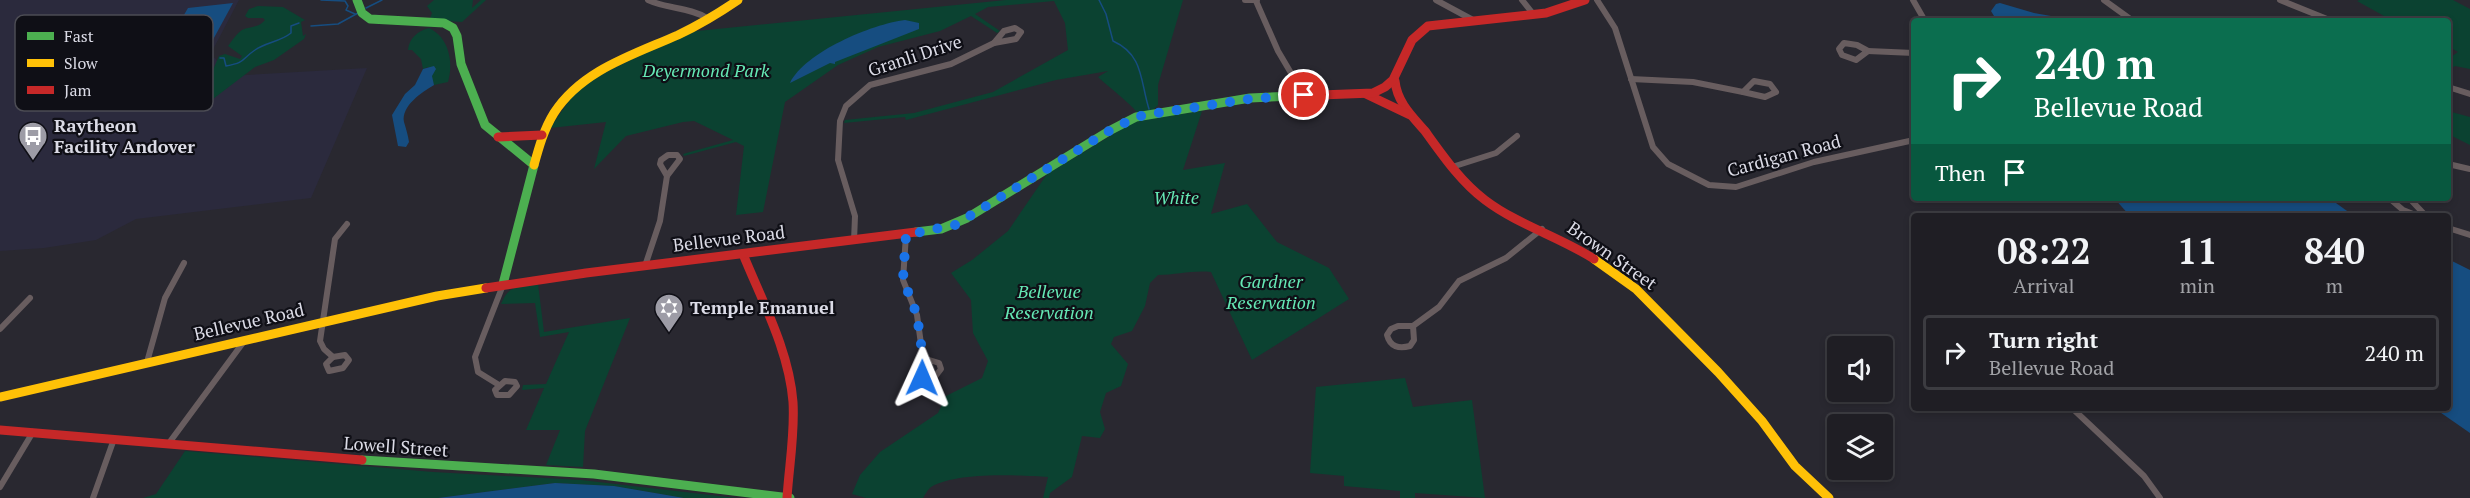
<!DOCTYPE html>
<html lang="en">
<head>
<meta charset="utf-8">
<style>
	body { margin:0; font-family:"PT Serif",serif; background:#27272c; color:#f1f3f6; height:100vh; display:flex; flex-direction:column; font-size:22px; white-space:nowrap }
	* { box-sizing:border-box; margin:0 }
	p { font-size:20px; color:#a1a2a6 }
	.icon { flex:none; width:33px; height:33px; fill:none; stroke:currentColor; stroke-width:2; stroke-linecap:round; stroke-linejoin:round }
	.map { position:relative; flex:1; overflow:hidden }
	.drawer { position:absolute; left:1911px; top:213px; width:540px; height:198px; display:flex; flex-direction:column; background:#1f1e24; border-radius:6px; box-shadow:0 3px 9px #0003,0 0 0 2px #3c3c41 }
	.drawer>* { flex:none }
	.hud { position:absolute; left:1911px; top:18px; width:540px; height:183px; border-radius:6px; box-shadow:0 3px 9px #0003,0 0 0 2px #3c3c41; background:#0b6e4f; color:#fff; overflow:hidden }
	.fabs { position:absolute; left:1827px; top:336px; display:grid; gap:12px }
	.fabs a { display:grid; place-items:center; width:66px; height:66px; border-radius:6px; background:#1f1e24; box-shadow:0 3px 9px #0003,0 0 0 2px #3c3c41; font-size:30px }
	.pin { position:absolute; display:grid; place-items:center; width:51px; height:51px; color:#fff; margin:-26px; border:3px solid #fff; border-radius:50%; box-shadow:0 2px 6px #0007 }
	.me { position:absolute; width:66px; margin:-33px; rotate:1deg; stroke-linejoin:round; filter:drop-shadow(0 0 4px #0008) }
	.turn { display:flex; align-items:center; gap:21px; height:126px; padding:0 24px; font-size:27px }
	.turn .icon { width:78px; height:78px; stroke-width:2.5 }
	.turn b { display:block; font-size:42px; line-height:51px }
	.then { display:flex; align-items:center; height:57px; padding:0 24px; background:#0003; gap:12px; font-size:22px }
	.eta { display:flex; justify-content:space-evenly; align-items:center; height:102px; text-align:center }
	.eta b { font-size:36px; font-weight:700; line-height:42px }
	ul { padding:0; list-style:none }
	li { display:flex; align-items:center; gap:18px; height:75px; margin:0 12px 9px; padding:0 12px; border:3px solid #3c3c41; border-radius:6px }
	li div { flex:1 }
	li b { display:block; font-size:22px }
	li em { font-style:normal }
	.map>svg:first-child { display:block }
	.built { fill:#2b2a3d }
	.green { fill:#0b4231 }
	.water { fill:#164d80 }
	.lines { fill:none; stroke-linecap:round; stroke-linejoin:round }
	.stream { stroke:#164d80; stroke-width:1.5 }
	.street { stroke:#685d5f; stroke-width:6 }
	.fast { stroke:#4caf50; stroke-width:9 }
	.slow { stroke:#ffc107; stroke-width:9 }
	.jam { stroke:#c62828; stroke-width:9 }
	.route { stroke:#1a73e8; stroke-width:10; stroke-dasharray:0 18 }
	.labels { text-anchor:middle; stroke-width:4.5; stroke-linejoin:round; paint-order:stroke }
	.street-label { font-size:18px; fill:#dbdbe6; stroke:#0f0f16 }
	.park-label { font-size:18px; font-style:italic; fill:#65e9b5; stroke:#0f0f16 }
	.poi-label { font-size:18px; font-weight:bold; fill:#dbdbe6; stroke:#0f0f16; text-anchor:start }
	.key { fill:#0f0f16; stroke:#4c4c54; stroke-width:1.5 }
	.key-label { font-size:16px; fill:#dbdbe6 }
</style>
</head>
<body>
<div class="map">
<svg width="2470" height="498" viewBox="0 0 2470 498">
	<rect width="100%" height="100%" fill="#292830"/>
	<polygon class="built" points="0,0 239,0 208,59 215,58 228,76 367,68 311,198 136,219 96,240 44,248 0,251"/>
	<g class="green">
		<polygon points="434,0 473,0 472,8 481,0 486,0 462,22 415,19 430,18 432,13 427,6"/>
		<path d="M1006,0H1183L1158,85V105L1152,111L1138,114C1134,106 1106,85 1098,77L1108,71L1056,80L906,120L905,117L844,123L845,120L914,113L993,92L1068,50L1065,23L1054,1L988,7L975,14L1000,31L997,33L971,16L940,31L878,47L838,65L785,102L763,212L736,215L744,146L736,142L684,156L683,154L733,140L694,121L683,122L626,136L594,169L606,122L550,128L580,85L687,32Z"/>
		<polygon points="2360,0 2453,0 2470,9 2470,69 2455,66 2448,71 2448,59 2458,52 2448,46 2448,21 2393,21 2357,1"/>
		<path d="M258,6L283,7L305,20L301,22L303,36L306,34L304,39L274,60L255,67L209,102H201L197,99L213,87L209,79L219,56L225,54L240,59L242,56L228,46C232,41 236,34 242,30C250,26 259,28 265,20L263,18H248L245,16L249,9Z"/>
		<path d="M429,28C449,37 454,63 448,82L434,85L428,67L423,69L421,59L412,50H408C409,38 418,31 429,28Z"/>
		<path d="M1202,111L1183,170L1225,163L1211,214L1247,204L1277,242L1329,268L1349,299L1252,360L1211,272C1193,270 1176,275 1158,275L1150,283L1145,306L1132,331L1114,337L1111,344L1128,364L1121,386L1106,393L1100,412L1105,429L1100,438L1082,436L1072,477L1050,493L1049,498H1043L1048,477C1020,475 956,472 931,487C928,489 925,495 923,498H866L852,494L860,475L880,452L938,413L946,396L982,378L988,361L973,333L971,300L951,273L972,260L1008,231L1047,174L1137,120Z"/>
		<polygon points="2448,111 2470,117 2470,145 2448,134"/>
		<path d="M538,284L544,332L630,318L585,431L583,467L546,465L560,430H526L544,388L522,390L523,385L546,384L569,332L540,337L535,303L501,304C509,284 519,287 538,284Z"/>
		<polygon points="1405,378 1413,407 1472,400 1485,498 1415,493 1415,498 1400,498 1400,491 1344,486 1344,476 1310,473 1316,387"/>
		<polygon points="185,451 433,472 581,480 736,498 684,498 614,486 555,483 438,498 143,498 156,494"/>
	</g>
	<g class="water">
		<polygon points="233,3 209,47 163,51 188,8"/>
		<polygon points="2000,3 2034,13 2068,19 2071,21 1997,21 1991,11 1996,4"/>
		<path d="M905,20L919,23V29L835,62V64L830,63L790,83C805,52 872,24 905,20Z"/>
		<path d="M434,66L436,69L432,76L434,85C422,92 401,106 404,122C406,129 408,135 409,142L406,147L398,146L392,115L405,94L415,85L423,69Z"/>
		<polygon points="2114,198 2329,198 2354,216 2130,216"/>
		<polygon points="2448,259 2470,270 2470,433 2434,408 2448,408"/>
		<polygon points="555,483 614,486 684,498 438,498"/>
	</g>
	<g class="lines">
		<g class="stream">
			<polyline points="321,0 345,1 348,6 346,10 355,14"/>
			<path d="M1099,0L1106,14L1113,41C1144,55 1140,81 1149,109"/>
			<polyline points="366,8 382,0"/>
			<polyline points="311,26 338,24 358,13"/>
			<path d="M220,58H224L226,66C247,62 240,60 255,50C266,42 280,42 291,33V26L299,23"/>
		</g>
		<g class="street">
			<path d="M648,0C667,9 689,7 707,18"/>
			<polyline points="1245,0 1257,0"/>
			<polyline points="1436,0 1473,20"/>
			<polyline points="1522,0 1534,15"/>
			<polyline points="1597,0 1615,28 1653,147 1668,164 1709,185 1736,187 1814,162 1914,140"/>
			<polyline points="1913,0 1925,21"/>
			<polyline points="2104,0 2133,21"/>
			<polyline points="2280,0 2332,21"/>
			<polyline points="1256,1 1278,51 1304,95"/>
			<polygon points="1015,28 1021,32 1016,39 994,43 1004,31"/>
			<polygon points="1844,43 1857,45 1868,51 1856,60 1842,55 1839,49"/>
			<polyline points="1868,51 1914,53"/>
			<polyline points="1631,79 1693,82 1743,92"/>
			<polygon points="1754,81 1770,84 1776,92 1765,97 1743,92"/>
			<polyline points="2448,87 2470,94"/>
			<polygon points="668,155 677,155 680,159 667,176 660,164 661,160"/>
			<polyline points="2448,164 2470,169"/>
			<polyline points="1452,167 1496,153 1517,136"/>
			<polyline points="2389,198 2403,210 2418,216"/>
			<polyline points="2409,198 2426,216"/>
			<polyline points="2448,228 2470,235"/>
			<polyline points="906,235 903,280 917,315 921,344 926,359"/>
			<polyline points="854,241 855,216 838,160 840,121 846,106 870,85 951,64 994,43"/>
			<polyline points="645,266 660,221 667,176"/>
			<path d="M1398,326H1413L1414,340L1410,346C1399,349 1390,347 1387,335L1391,329Z"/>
			<polyline points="1413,326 1439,307 1459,281 1506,258 1542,229"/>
			<polyline points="0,329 30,298"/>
			<polygon points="345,355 349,360 343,368 329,371 326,364 333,357"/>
			<polyline points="333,357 324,349 320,341 335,239 347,224"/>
			<polygon points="926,359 939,363 941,369 934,378 922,378 921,370"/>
			<polyline points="147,362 165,298 184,263"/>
			<polygon points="505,381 515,382 517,386 509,395 497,395 495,390"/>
			<polyline points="499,385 478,372 475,357 503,285"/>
			<polyline points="2072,408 2144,476 2160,498"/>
			<polyline points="169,443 245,340"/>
			<polyline points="0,487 33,432"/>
			<polyline points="93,498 114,439"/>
		</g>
		<g class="fast">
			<polyline points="357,0 362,13 370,19 444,23 453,28 457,36 461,64 485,125 534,165 503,284"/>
			<polyline points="916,232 941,229 967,218 1109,131 1136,117 1250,98 1294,96"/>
			<polyline points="362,460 594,474 790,498"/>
		</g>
		<g class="slow">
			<path d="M534,165C539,147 544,129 554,113C582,70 633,55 678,35C699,25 719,13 738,0"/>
			<polyline points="1594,259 1636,289 1718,372 1762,421 1795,466 1829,498"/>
			<polyline points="0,397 437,296 486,288"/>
		</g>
		<g class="jam">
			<path d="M1395,81C1397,102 1412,116 1425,131C1443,156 1461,182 1485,200C1518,225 1560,237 1594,259"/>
			<polyline points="1366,94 1410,115"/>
			<polyline points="1294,96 1373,93 1385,87 1393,80 1412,40 1428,26 1546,13 1585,0"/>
			<polyline points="498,137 542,135"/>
			<path d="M743,254C762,301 789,350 793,402C795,434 789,466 787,498"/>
			<polyline points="486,288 586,273 916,232"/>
			<polyline points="0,430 362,460"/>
		</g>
	</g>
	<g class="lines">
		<polyline class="route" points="922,378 921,370 926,358 921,344 917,315 903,279 906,235 955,225 1109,131 1136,117 1151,114 1250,99 1304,95"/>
	</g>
	<defs>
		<g id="bus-pin" transform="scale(1.5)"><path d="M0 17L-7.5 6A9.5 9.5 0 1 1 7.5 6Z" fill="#9d9ca6" stroke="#0f0f16"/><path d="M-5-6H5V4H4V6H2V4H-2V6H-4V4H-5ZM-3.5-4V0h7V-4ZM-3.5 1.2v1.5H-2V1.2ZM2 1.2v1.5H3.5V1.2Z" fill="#fff"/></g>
		<g id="synagogue-pin" transform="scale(1.5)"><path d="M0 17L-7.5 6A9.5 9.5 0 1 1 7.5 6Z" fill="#9d9ca6" stroke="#0f0f16"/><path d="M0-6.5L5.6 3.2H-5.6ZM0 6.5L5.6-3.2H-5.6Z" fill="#fff"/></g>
	</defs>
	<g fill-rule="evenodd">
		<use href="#bus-pin" x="33" y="136"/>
		<use href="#synagogue-pin" x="669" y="308"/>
	</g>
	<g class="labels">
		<g class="street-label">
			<text transform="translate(915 56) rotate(-18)" y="6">Granli Drive</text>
			<text transform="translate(1784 156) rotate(-15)" y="6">Cardigan Road</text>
			<text transform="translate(729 239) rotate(-7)" y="6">Bellevue Road</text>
			<text transform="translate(1612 256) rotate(35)" y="6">Brown Street</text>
			<text transform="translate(249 322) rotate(-13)" y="6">Bellevue Road</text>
			<text transform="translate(396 447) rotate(4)" y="6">Lowell Street</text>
		</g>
		<g class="park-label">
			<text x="706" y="77">Deyermond Park</text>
			<text x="1176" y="204">White</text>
			<text x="1271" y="288">Gardner<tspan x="1271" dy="21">Reservation</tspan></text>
			<text x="1049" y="298">Bellevue<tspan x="1049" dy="21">Reservation</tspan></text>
		</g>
		<g class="poi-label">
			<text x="54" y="132">Raytheon<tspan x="54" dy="21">Facility Andover</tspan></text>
			<text x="690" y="314">Temple Emanuel</text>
		</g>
	</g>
	<rect x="15" y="15" width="198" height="96" rx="9" class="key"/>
	<rect x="27" y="32" width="27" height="8" fill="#4caf50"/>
	<rect x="27" y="59" width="27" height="8" fill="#ffc107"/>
	<rect x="27" y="86" width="27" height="8" fill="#c62828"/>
	<g class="key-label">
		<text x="64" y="42">Fast</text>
		<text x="64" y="69">Slow</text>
		<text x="64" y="96">Jam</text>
	</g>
</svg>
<div class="fabs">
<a><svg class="icon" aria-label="sound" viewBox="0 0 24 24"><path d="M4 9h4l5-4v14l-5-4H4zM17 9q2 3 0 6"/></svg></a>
<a><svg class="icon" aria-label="layers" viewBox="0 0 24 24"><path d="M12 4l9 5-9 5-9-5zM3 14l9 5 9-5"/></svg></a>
</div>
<div class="pin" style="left:1304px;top:95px;background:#d93025"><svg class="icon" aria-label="arrive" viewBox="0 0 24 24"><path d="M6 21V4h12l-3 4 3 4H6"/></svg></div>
<svg class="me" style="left:922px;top:378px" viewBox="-20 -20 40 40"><path d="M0-17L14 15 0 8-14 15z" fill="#1a73e8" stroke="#fff" stroke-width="4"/></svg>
<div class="hud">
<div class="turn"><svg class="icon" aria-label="right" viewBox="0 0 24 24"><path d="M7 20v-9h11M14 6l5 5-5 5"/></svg><div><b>240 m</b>Bellevue Road</div></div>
<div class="then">Then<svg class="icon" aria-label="arrive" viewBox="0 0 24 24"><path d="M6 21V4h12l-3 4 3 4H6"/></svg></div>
</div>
<section class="drawer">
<div class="eta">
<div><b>08:22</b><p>Arrival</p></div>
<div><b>11</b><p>min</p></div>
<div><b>840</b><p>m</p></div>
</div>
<ul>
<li><svg class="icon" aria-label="right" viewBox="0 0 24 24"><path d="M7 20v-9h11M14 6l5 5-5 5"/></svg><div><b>Turn right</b><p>Bellevue Road</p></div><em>240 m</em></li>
</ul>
</section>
</div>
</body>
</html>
